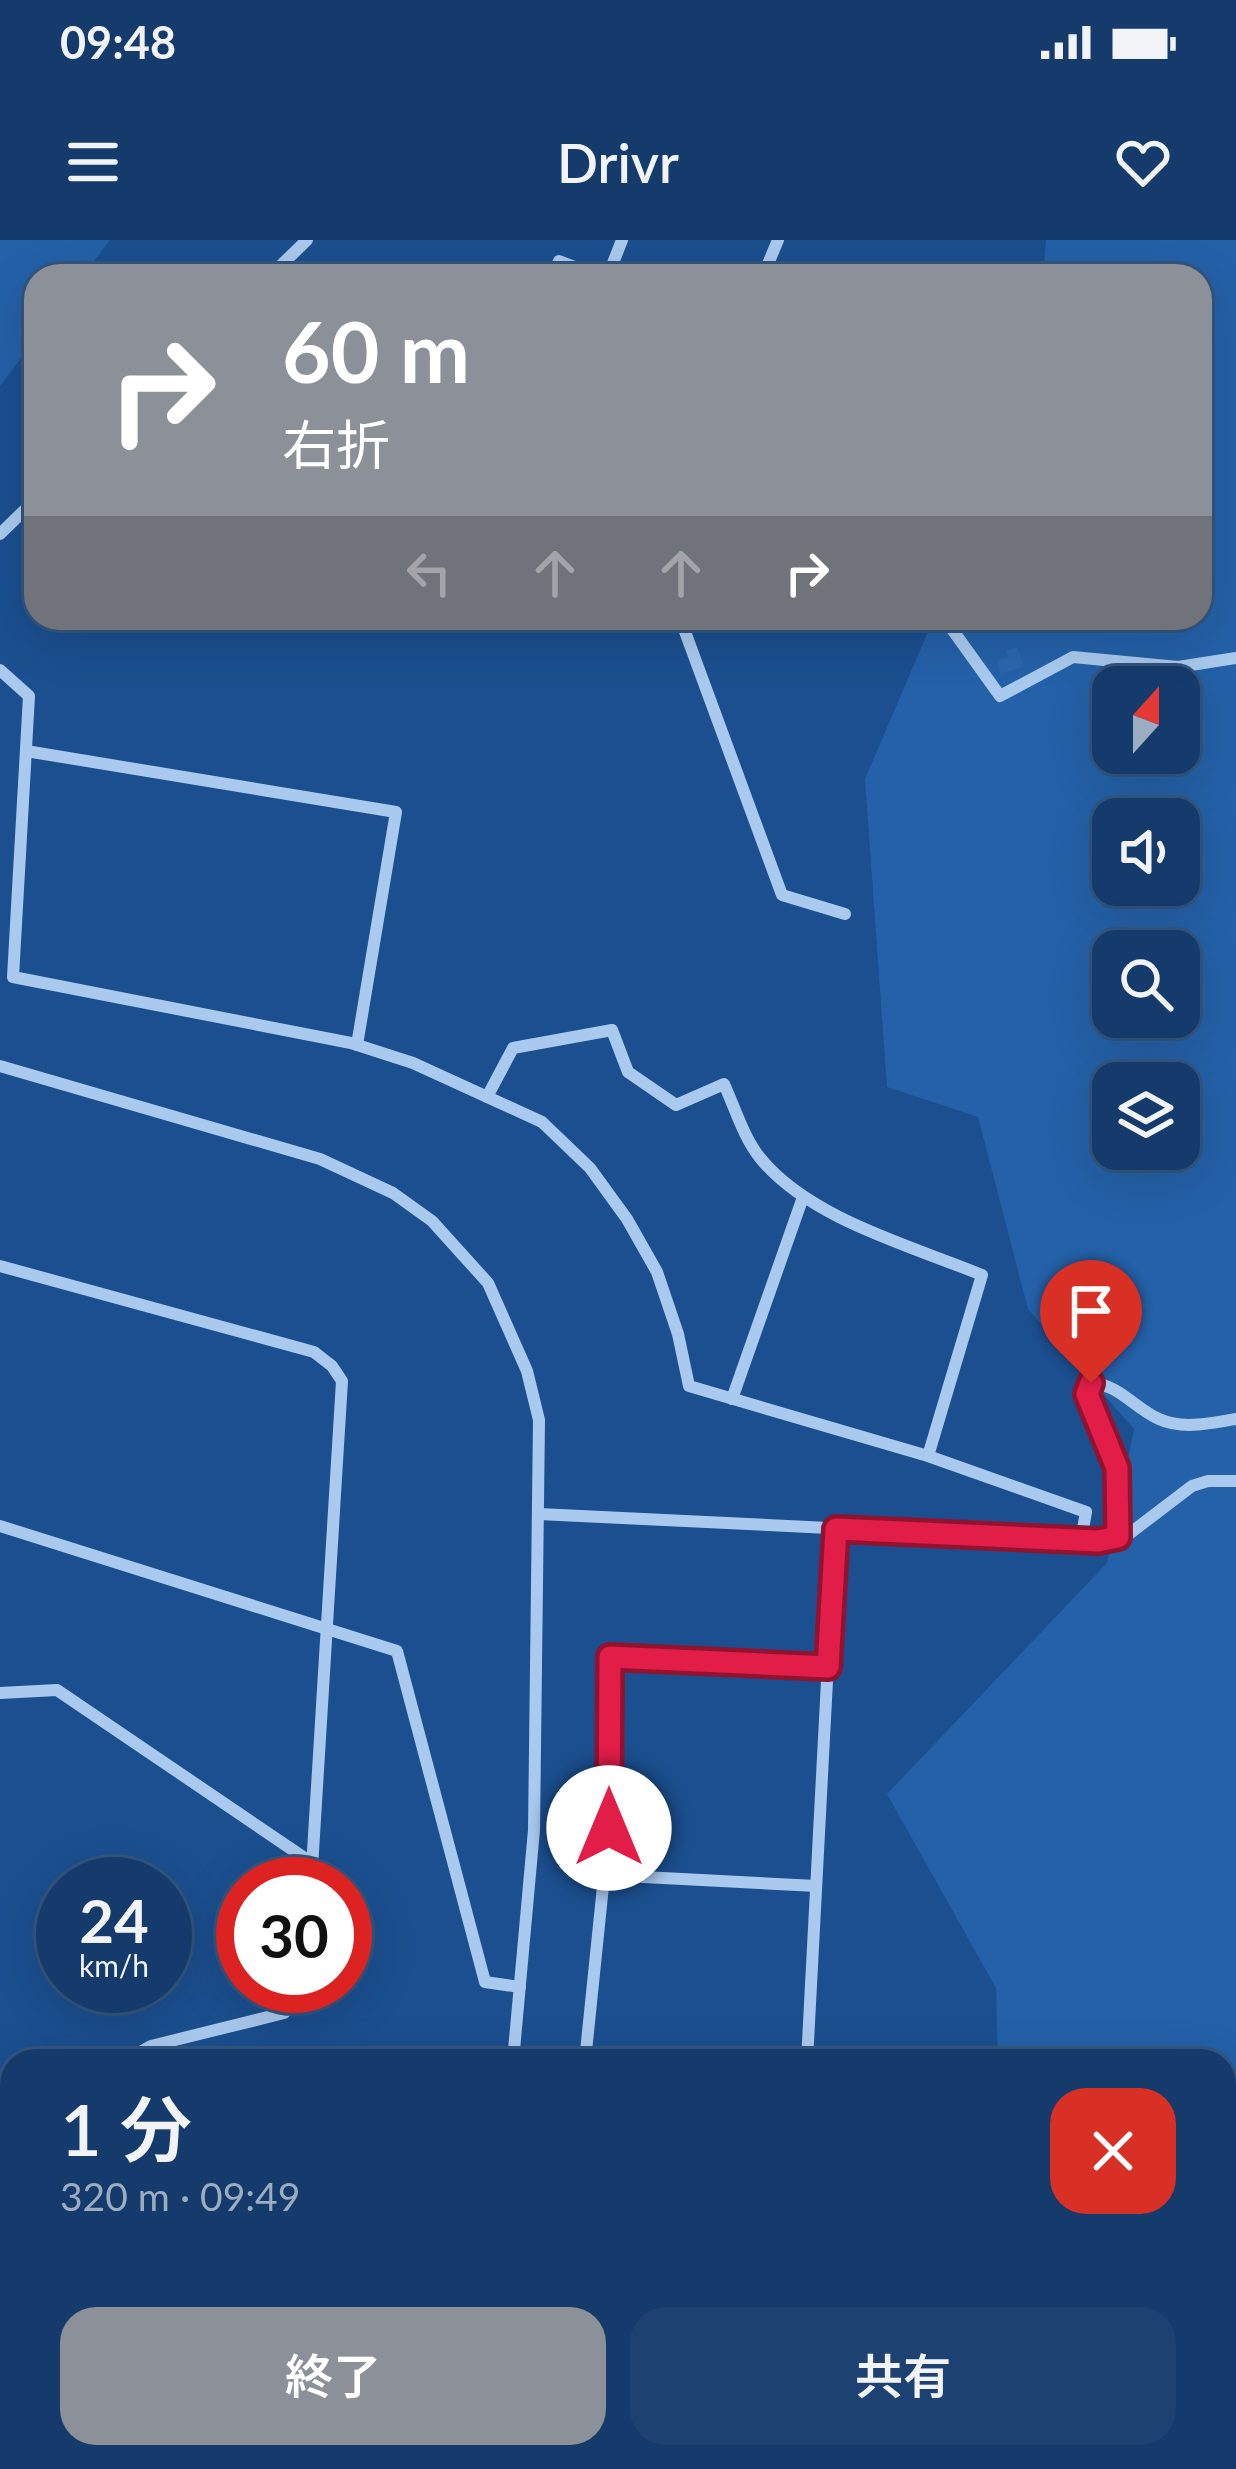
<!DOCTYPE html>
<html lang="ja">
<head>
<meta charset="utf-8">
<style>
	body { margin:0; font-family:Lato,"Noto Sans JP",sans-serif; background:#1d4271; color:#f1f3f6; height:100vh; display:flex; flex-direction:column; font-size:45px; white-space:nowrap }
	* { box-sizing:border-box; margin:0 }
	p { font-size:39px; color:#9dadc1 }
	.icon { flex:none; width:66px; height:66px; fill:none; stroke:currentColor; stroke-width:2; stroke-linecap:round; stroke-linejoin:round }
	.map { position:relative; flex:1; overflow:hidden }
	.panel { position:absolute; left:0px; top:1809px; width:1236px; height:420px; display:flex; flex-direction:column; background:#143b6b; border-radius:36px 36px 0 0; box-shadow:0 12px 48px #0002,0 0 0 3px #33557e }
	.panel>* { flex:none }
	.guide { position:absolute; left:24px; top:24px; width:1188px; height:366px; border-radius:36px; box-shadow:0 12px 48px #0002,0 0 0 3px #33557e; background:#8c9099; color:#fff; overflow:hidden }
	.needle { width:78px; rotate:21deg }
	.fabs { position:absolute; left:1092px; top:426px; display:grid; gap:24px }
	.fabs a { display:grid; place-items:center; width:108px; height:108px; border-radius:24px; background:#143b6b; box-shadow:0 12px 48px #0002,0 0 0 3px #33557e; font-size:60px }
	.speed { position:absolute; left:36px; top:1617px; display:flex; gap:24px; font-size:60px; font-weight:700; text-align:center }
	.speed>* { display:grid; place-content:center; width:156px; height:156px; border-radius:50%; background:#143b6b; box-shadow:0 12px 48px #0002,0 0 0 3px #33557e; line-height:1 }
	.speed small { font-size:30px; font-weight:400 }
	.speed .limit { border:18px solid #d22; background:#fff; color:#111 }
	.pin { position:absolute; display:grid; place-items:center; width:102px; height:102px; color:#fff; margin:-123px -51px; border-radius:50% 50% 50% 0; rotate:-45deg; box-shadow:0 0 12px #0007 }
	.pin .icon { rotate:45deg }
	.me { position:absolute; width:132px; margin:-66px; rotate:0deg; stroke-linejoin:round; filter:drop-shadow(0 0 9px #0008) }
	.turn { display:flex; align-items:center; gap:42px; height:252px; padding:0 60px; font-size:54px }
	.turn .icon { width:156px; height:156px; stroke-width:2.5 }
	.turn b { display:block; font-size:84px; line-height:102px }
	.lanes { display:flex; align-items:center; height:114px; padding:0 60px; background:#0003; justify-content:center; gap:60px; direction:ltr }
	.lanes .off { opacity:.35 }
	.round { display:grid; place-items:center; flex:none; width:126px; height:126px; border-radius:36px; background:#1d4271 }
	.overview { display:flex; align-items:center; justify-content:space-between; height:204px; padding:0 60px }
	h1 { font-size:72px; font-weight:600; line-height:90px }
	.cta { display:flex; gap:24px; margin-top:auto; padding:24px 60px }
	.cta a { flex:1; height:138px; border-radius:36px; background:#8c9099; color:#fff; font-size:48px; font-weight:600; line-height:138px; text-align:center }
	.cta a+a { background:#1d4271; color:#f1f3f6 }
	.status { display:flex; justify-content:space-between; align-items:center; height:84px; padding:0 60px; background:#143b6b; direction:ltr }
	.status svg { height:33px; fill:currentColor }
	header { display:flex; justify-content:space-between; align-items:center; height:156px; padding:0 60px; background:#143b6b; font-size:54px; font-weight:600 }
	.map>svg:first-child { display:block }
	.green { fill:#2461a8; fill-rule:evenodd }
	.building { fill:#2a66ad }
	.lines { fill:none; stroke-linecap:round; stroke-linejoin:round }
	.street { stroke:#a9c9ee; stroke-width:12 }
	.route-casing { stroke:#92132f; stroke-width:30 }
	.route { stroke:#e11d48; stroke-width:21 }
</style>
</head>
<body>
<div class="status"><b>09:48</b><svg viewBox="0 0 49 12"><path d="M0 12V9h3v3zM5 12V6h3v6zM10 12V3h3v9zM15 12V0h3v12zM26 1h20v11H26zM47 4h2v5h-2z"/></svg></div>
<header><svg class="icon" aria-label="menu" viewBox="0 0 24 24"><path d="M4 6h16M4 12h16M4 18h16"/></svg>Drivr<svg class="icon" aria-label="heart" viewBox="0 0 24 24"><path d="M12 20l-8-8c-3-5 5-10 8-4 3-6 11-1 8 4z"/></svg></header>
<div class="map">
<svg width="1236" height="2229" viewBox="0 0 1236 2229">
	<rect width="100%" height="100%" fill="#1b4f8f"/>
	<g class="green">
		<polygon points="0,0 110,0 83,36 36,36 36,98 0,146"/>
		<path d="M1046,0H1236V2105L1226,2101L1224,2106V1821H998L996,1748L887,1554L1107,1323L1134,1189L1028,1069L978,877L887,847L865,539L934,378H1200V36H1043ZM1113,447H1179V513H1113ZM1113,579H1179V645H1113ZM1113,711H1179V777H1113ZM1113,843H1179V909H1113Z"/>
	</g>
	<polygon class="building" points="1017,407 1024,426 1001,434 997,421 1008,417 1006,411"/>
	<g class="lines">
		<g class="street">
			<polyline points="270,36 307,0"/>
			<polyline points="553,36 559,21 599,36"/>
			<polyline points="608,36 622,0"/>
			<polyline points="763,36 778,0"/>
			<polyline points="0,294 36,259"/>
			<polyline points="680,378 782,655 845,674"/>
			<polyline points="944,378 1000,456 1073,417 1178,427 1236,418"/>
			<polyline points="0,430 29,456 13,737 351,803 413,823 542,882 590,928 627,979 657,1032 678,1094 689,1146 928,1216 1086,1272 1081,1300"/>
			<polyline points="26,511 396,572 357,805"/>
			<polyline points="0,826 320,919 393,953 432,981 488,1043 527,1131 539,1180 534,1590 513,1821"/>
			<path d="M487,857L513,808L612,790L628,832L676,865L724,844C735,868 744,899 761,919C810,979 912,1006 982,1035L928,1216"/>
			<polyline points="0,1026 314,1112 332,1126 342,1141 311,1644"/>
			<polyline points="732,1159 803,957"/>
			<polyline points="539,1274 1098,1301 1129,1294 1192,1246 1208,1241 1236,1241"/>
			<polyline points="0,1286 397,1411 485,1742 520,1747"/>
			<path d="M1118,1296L1117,1228L1087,1154L1091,1143C1119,1144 1135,1169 1159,1179C1183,1190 1211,1183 1236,1179"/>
			<polyline points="0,1453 57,1450 312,1623"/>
			<polyline points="605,1635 816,1646"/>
			<polyline points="125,1821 151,1806 284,1773 299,1758 304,1746"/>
			<polyline points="585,1821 609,1588 610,1417 828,1427"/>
			<polyline points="807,1821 835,1289"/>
			<polyline points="21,2229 25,2217"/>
			<polyline points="369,2229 374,2217"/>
			<polyline points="443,2229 448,2217"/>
			<polyline points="785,2229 785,2217"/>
			<polyline points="1236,2229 1236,2226"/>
		</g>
	</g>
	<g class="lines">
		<g class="route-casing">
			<polyline id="route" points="609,1588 610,1417 828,1427 836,1289 1098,1301 1118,1297 1117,1228 1087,1154 1091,1143"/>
		</g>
		<use href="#route" class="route"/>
	</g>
</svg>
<div class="fabs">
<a><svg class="needle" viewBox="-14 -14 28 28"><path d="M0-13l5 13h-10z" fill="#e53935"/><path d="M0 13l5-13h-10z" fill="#9dadc1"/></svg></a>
<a><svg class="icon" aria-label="sound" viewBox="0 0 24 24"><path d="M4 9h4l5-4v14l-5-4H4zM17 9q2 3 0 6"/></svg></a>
<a><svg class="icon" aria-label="search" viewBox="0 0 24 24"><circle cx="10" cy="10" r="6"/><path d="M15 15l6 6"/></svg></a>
<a><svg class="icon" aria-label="layers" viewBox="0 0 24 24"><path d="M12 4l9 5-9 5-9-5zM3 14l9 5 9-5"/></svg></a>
</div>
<div class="speed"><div>24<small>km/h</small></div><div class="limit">30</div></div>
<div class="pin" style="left:1091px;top:1143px;background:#d93025"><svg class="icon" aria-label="arrive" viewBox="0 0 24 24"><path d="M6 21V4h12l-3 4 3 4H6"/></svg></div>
<svg class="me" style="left:609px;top:1588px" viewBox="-20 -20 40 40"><circle r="19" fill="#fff"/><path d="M0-13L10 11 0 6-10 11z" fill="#e11d48"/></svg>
<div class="guide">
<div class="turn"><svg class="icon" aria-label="right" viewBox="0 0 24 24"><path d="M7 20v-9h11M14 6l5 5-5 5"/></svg><div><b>60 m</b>右折</div></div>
<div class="lanes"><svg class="icon off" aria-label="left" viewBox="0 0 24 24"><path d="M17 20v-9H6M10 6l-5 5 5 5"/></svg><svg class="icon off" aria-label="ahead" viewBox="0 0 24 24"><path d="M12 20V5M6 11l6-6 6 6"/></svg><svg class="icon off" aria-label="ahead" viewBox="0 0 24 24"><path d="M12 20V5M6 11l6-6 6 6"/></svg><svg class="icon" aria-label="right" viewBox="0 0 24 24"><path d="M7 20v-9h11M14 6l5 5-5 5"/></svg></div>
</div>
<section class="panel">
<div class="overview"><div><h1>1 分</h1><p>320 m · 09:49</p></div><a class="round" style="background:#d93025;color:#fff"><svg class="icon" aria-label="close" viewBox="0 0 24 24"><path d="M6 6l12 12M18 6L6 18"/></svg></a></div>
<div class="cta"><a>終了</a><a>共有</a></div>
</section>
</div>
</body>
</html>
